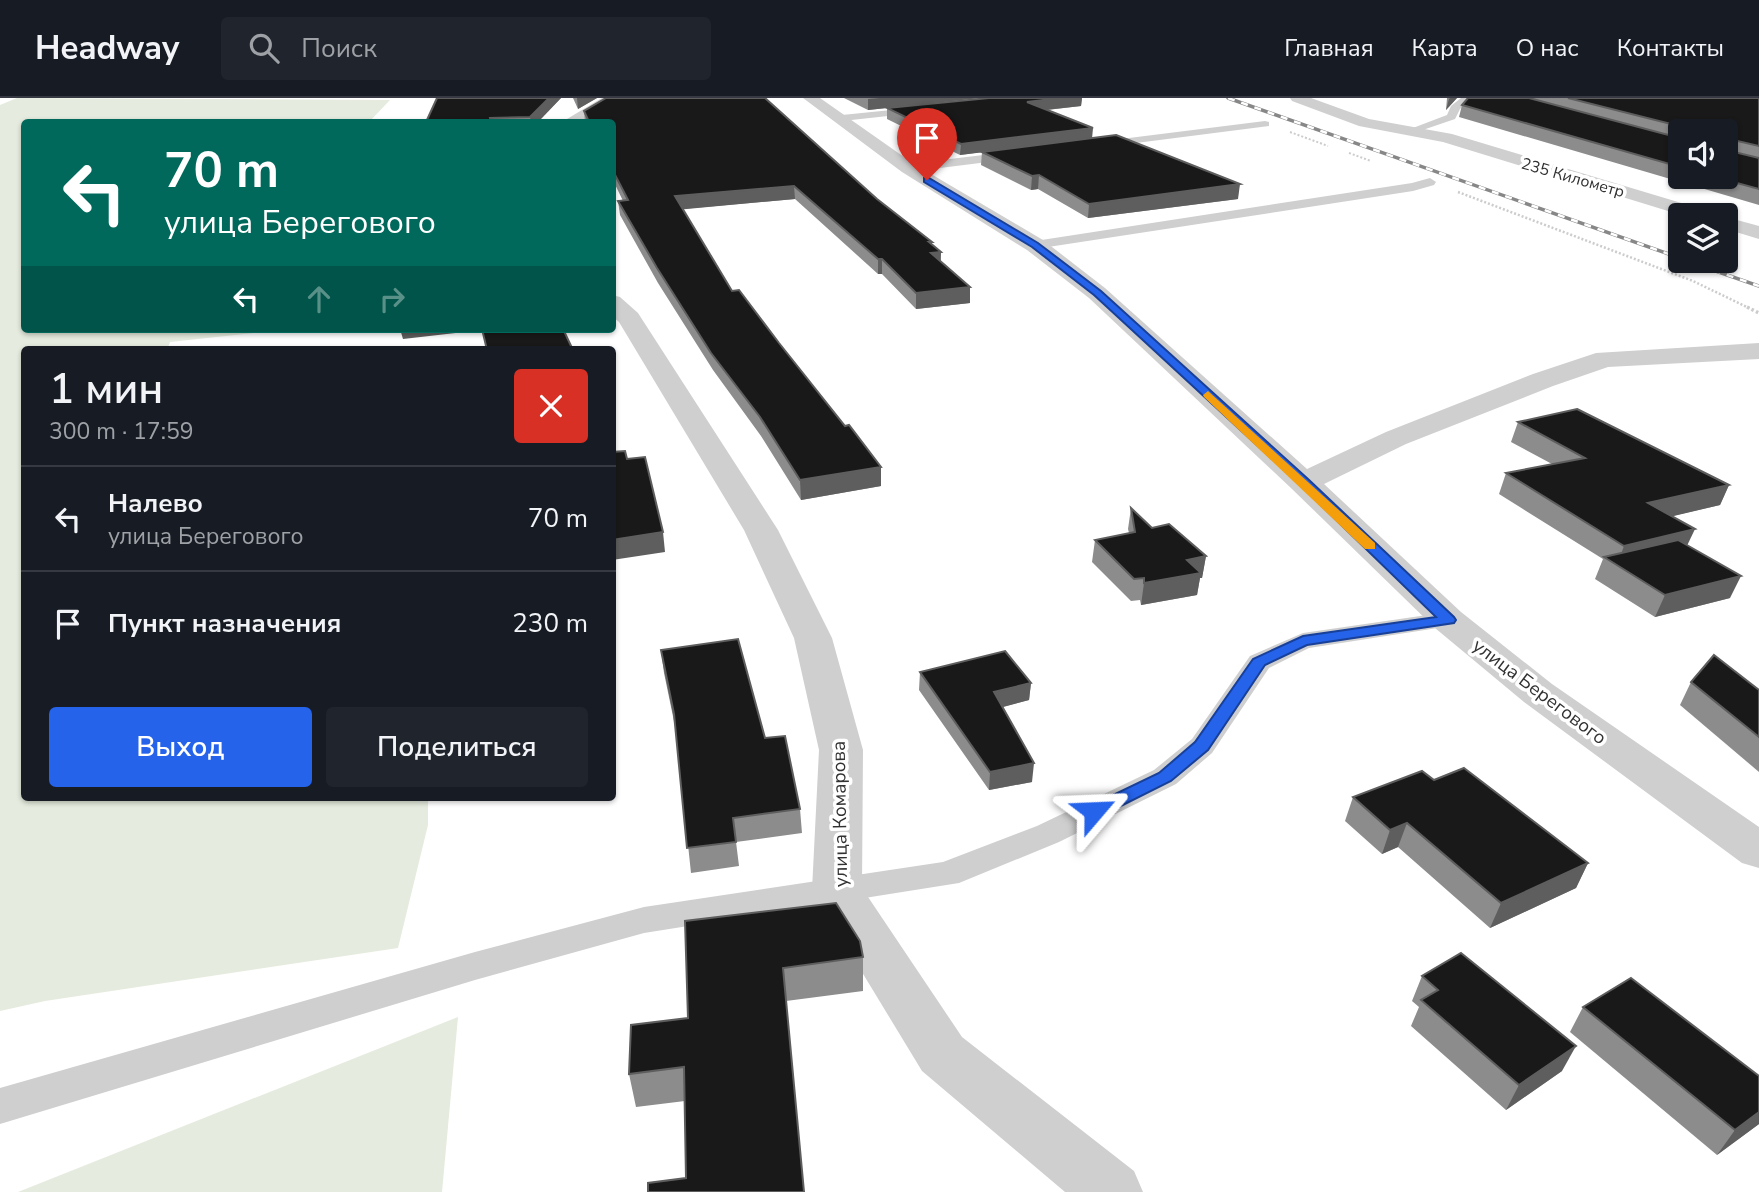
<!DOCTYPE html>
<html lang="ru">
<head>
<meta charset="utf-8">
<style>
	body { margin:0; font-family:"Nunito Sans",sans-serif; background:#20242c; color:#f1f3f6; height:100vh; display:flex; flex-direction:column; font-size:26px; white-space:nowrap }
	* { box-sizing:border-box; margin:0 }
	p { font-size:23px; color:#9ea1a6 }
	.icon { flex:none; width:38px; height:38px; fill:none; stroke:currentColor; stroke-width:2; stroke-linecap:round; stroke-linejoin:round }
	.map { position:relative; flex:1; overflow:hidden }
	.panel { position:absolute; left:21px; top:248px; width:595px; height:455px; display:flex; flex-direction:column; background:#171b24; border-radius:7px; box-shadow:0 2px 5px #0004 }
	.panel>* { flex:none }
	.guide { position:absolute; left:21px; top:21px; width:595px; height:214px; border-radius:7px; box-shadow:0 2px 5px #0004; background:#00695c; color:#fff; overflow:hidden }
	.tools { position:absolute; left:1668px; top:21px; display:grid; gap:14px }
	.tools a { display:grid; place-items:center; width:70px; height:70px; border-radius:7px; background:#171b24; box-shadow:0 2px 5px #0004; font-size:35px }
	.pin { position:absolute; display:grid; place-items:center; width:60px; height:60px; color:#fff; margin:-72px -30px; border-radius:50% 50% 50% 0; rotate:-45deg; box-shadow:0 0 7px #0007 }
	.pin .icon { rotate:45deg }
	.me { position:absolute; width:77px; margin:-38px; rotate:64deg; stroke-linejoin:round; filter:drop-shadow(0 0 5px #0008) }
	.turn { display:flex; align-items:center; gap:24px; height:147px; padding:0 28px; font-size:32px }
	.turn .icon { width:91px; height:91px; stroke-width:2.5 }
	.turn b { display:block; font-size:49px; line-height:60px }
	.lanes { display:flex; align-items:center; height:66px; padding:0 28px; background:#0003; justify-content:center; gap:35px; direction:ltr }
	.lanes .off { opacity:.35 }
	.round { display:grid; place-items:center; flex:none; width:74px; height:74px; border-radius:7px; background:#20242c }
	.summary { display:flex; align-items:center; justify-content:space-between; height:119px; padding:0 28px }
	h1 { font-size:42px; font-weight:600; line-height:52px }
	.button { display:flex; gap:14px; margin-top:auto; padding:14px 28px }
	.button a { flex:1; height:80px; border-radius:7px; background:#2563eb; color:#fff; font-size:28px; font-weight:600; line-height:80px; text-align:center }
	.button a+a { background:#20242c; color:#f1f3f6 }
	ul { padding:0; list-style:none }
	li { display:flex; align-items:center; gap:21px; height:105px; padding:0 28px; border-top:2px solid #363941 }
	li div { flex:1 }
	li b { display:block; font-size:26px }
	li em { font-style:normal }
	header { display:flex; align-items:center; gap:42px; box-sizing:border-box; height:98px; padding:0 35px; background:#171b24; border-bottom:2px solid #363941 }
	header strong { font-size:33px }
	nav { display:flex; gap:38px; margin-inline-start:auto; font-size:24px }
	.search { width:490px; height:63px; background:#20242c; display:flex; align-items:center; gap:18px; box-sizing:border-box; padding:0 24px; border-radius:7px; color:#9ea1a6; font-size:26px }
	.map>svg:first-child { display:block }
	.green { fill:#e5ebde }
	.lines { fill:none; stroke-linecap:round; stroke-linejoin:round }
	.path-far2 { stroke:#ccc; stroke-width:2; stroke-dasharray:2 2; stroke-linecap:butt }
	.path-far1 { stroke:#ccc; stroke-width:2.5; stroke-dasharray:2 2; stroke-linecap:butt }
	.path { stroke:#ccc; stroke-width:3.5; stroke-dasharray:2.5 2.5; stroke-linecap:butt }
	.lane { fill:#cfcfcf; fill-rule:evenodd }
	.street { fill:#cfcfcf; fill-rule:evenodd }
	.rail-casing { stroke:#878787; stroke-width:3.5 }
	.rail { stroke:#fff; stroke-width:2.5; stroke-dasharray:7; stroke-linecap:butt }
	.wall { fill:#8c8c8c; fill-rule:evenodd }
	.shaded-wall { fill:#5e5e5e }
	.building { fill:#191919; stroke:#5e5e5e; stroke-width:2 }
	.route { fill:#2563eb; stroke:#184099; stroke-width:2 }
	.slow { fill:#f59e0b }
	.labels { text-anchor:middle; stroke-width:7; stroke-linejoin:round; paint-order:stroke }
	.far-street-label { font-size:16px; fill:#323232; stroke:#fff }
	.street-label { font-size:19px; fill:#323232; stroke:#fff }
</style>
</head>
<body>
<header>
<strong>Headway</strong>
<div class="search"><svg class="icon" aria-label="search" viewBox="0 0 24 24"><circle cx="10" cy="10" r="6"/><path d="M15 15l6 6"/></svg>Поиск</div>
<nav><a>Главная</a><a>Карта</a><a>О нас</a><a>Контакты</a></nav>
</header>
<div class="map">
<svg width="1759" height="1094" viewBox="0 0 1759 1094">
	<rect width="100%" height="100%" fill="#fff"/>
	<g class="green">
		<polygon points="17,0 390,2 369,24 24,24 24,231 290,231 170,244 167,252 24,252 24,700 428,700 428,727 398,850 45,903 0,913 0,7"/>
		<polygon points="458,919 442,1094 18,1094"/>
	</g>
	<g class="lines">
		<g class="path-far2">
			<polyline points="1290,34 1328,48"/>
			<polyline points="1349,55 1371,63"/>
		</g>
		<polyline class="path-far1" points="1458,94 1693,183 1751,211"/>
		<polyline class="path" points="1747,209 1759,215"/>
		<g class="lane">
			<polygon points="1461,0 1472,0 1460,11 1455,21 1411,36 1405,33 1447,17 1451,8"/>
			<polygon points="921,9 926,12 925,14 842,23 837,20 842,17"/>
			<polygon points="1265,23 1269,24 1269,28 1097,50 1091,47 1097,44"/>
			<polygon points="1017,53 1023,57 1021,60 908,74 902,70 908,66"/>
			<polygon points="1430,80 1436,84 1434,87 1413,93 1035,151 1028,147 1035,143 1412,85"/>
			<polygon points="1448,514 1457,517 1461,522 1457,527 1309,550 1269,570 1212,655 1176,686 1059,744 959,785 644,835 475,882 0,1026 0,990 475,854 644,809 943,764 1037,728 1154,672 1192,641 1250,558 1303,535"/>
		</g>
		<g class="street">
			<polygon points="602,0 620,0 581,24 562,24"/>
			<polygon points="803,0 820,0 914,66 1043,142 1105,190 1307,371 1386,334 1533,276 1596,255 1759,245 1759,261 1608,269 1553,288 1406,346 1324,386 1461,514 1552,586 1759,729 1759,770 1742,765 1524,604 1435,530 1292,391 1089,200 1027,152 902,74"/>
			<polygon points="1290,0 1311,0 1369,21 1452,36 1708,113 1711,117 1681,117 1443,44 1359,28 1292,3"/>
			<polygon points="1726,119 1759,128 1759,141 1726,131"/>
			<polygon points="612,197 620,199 638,215 778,432 832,540 863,652 862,790 962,939 1134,1073 1143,1094 1065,1094 922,973 820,805 812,792 819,652 794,540 744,432 619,224 612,218"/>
		</g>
		<g class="rail-casing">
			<g id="rail">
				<polyline points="1228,0 1680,160"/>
				<polyline points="1687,163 1759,188"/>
			</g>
		</g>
		<use href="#rail" class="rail"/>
	</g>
	<g class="wall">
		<polygon points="437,0 561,0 538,24 426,24"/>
		<polygon points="573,0 597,0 578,11"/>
		<polygon points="844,0 980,0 868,12"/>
		<polygon points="989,0 1082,0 1081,8 1047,12 1092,40 1238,101 1088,120 1038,91 1031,92 981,67 982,54 960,57 887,21 887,10"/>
		<polygon points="1447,0 1457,0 1446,12"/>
		<path d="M1468,0H1759V107L1459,19L1462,7ZM1680,33H1726V79H1680Z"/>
		<polygon points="584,13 877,101 941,154 941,163 970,189 970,205 916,211 882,176 878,176 795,101 682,111 732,193 779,245 845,328 881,369 881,388 801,402 761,338 713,272 658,185 620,117 618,103 623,103 612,80 612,24 585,24"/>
		<polygon points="1518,324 1729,387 1720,407 1672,418 1687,447 1730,500 1655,519 1595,481 1603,461 1499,396 1506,375 1552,366 1511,344"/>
		<polygon points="1131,410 1152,430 1206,458 1202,480 1200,480 1197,497 1141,507 1140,502 1131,503 1092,464 1095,442 1129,435 1128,431"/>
		<polygon points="661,552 765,640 800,711 802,735 736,744 739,768 691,775 676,633 664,575"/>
		<polygon points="920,574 1031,585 1029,602 1002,609 1032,684 989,692 919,592"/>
		<polygon points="1691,584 1759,592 1759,674 1680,607"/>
		<polygon points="1434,682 1588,765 1576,790 1490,830 1398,749 1382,756 1345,723 1353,699"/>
		<polygon points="685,823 863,859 863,893 786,903 686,1080 685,1003 636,1009 629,976 688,920"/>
		<polygon points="1422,878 1562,973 1506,1012 1411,928 1419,909 1412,903"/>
		<polygon points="1583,909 1759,1026 1717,1057 1570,934"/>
	</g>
	<g class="shaded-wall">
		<polygon points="549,0 561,0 538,24 531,24 530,19"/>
		<polygon points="577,0 597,0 578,11"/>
		<polygon points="880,0 980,0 868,12 868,1"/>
		<polygon points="1060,0 1082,0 1081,8 1027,14 1027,4"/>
		<polygon points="1450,0 1457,0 1446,12 1449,1"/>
		<polygon points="1093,30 1092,41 960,57 961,46"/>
		<polygon points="1039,77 1038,91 1031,92 1032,78"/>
		<polygon points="1240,86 1238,101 1088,120 1089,106"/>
		<polygon points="794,88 795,101 676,112 675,98"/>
		<polygon points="929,144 932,144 932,155 941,154 940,169 930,170"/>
		<rect x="878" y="161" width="4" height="15"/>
		<polygon points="970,189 970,205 916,211 916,195"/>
		<polygon points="400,231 481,231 482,232 403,241"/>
		<polygon points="881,369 881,388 801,402 800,382"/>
		<polygon points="1729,387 1720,407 1640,426 1648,405"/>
		<polygon points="1695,431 1685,452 1617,467 1624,448"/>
		<polygon points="663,434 665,454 612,462 612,442"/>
		<polygon points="1206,458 1202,480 1200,480 1197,497 1141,507 1144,485 1187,462"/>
		<polygon points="1741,478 1730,500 1655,519 1665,497"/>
		<polygon points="1031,585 1029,602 992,612 994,594"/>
		<polygon points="1034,665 1032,684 989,692 990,674"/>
		<polygon points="1407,725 1398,749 1382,756 1390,732"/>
		<polygon points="1588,765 1576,790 1490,830 1501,805"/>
		<polygon points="1576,948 1562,973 1506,1012 1519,987"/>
		<polygon points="1759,1014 1759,1026 1717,1057 1735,1032"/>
	</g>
	<g class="building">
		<polygon points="437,0 549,0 530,19 490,20 491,24 426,24"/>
		<polygon points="606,0 765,0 877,101 932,144 929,144 941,154 931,155 970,189 916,195 882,161 878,161 794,88 675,98 732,193 739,192 779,245 845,328 849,327 881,369 800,382 760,319 711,255 657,170 618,103 628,102 612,71 612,24 589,24 584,13"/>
		<polygon points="989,0 1060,0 1027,4 1093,30 961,46 887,10"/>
		<polygon points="1468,0 1529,0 1680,40 1680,69 1462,7"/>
		<polygon points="1568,0 1759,0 1759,48 1729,41 1730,53 1759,60 1759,91 1715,79 1726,79 1726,33 1687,33 1687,30"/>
		<polygon points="1116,37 1240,86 1089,106 1039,77 1032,78 982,54"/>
		<polygon points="482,231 563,231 573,252 487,252"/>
		<polygon points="1577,311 1729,387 1648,405 1695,431 1624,448 1506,375 1585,360 1518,324"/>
		<polygon points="625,353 627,361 645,359 663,434 612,442 612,354"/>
		<polygon points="1131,410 1152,430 1169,426 1206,458 1187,462 1201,475 1144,485 1144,480 1134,481 1095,442 1135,434"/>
		<polygon points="1678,442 1741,478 1665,497 1604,459"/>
		<polygon points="738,541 765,640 785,638 800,711 733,720 736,744 687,750 674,616 661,552"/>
		<polygon points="1005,553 1031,585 994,594 1034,665 990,674 920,574"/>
		<polygon points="1714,557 1759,592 1759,639 1691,584"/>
		<polygon points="1464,670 1588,765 1501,805 1407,725 1390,732 1353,699 1422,673 1434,682"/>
		<polygon points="836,805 860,843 863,859 783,870 804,1094 648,1094 648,1085 686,1080 684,969 629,976 631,927 688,920 685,823"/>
		<polygon points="1461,855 1576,948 1519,987 1421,902 1438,892 1422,878"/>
		<polygon points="1631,880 1759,978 1759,1014 1735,1032 1583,909"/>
	</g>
	<polygon class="route" points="924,80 929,80 1038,145 1101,193 1308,381 1454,519 1456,522 1454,525 1307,547 1265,567 1208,652 1171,683 1101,718 1088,718 1085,713 1088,709 1159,675 1195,644 1253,561 1303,538 1436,519 1299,386 1094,197 1032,149 924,84"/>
	<polygon class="slow" points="1208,293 1375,445 1375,451 1365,451 1204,299 1203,297"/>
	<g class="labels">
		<g class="far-street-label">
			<text transform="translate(1573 79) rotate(16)" y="6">235 Километр</text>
		</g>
		<g class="street-label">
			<text transform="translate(1540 593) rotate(37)" y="7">улица Берегового</text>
			<text transform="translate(839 716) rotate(-91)" y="7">улица Комарова</text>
		</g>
	</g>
</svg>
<div class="tools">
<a><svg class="icon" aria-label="sound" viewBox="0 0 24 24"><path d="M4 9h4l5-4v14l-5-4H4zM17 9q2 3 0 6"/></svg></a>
<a><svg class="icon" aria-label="layers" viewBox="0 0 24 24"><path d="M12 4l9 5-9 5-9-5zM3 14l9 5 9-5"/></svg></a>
</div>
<div class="pin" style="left:927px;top:82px;background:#d93025"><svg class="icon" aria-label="arrive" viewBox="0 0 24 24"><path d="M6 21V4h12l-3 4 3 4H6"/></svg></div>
<svg class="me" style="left:1094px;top:713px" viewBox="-20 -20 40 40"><path d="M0-17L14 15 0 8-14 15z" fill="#2563eb" stroke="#fff" stroke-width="4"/></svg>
<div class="guide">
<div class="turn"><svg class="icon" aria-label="left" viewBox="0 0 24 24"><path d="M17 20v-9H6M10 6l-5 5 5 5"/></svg><div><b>70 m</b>улица Берегового</div></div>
<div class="lanes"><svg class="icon" aria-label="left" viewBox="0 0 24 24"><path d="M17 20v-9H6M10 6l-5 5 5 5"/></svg><svg class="icon off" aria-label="ahead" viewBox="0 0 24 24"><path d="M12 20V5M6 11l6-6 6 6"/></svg><svg class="icon off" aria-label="right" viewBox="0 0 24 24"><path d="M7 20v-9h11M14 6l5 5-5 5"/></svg></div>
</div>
<section class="panel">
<div class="summary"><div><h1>1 мин</h1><p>300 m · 17:59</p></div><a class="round" style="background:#d93025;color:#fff"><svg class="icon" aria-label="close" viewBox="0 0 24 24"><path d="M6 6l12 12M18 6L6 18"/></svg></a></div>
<ul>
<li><svg class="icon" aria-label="left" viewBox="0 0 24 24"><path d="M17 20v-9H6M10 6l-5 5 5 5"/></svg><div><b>Налево</b><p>улица Берегового</p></div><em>70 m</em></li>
<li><svg class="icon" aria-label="arrive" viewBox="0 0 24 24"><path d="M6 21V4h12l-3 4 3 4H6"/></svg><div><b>Пункт назначения</b></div><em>230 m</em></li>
</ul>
<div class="button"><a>Выход</a><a>Поделиться</a></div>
</section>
</div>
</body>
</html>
